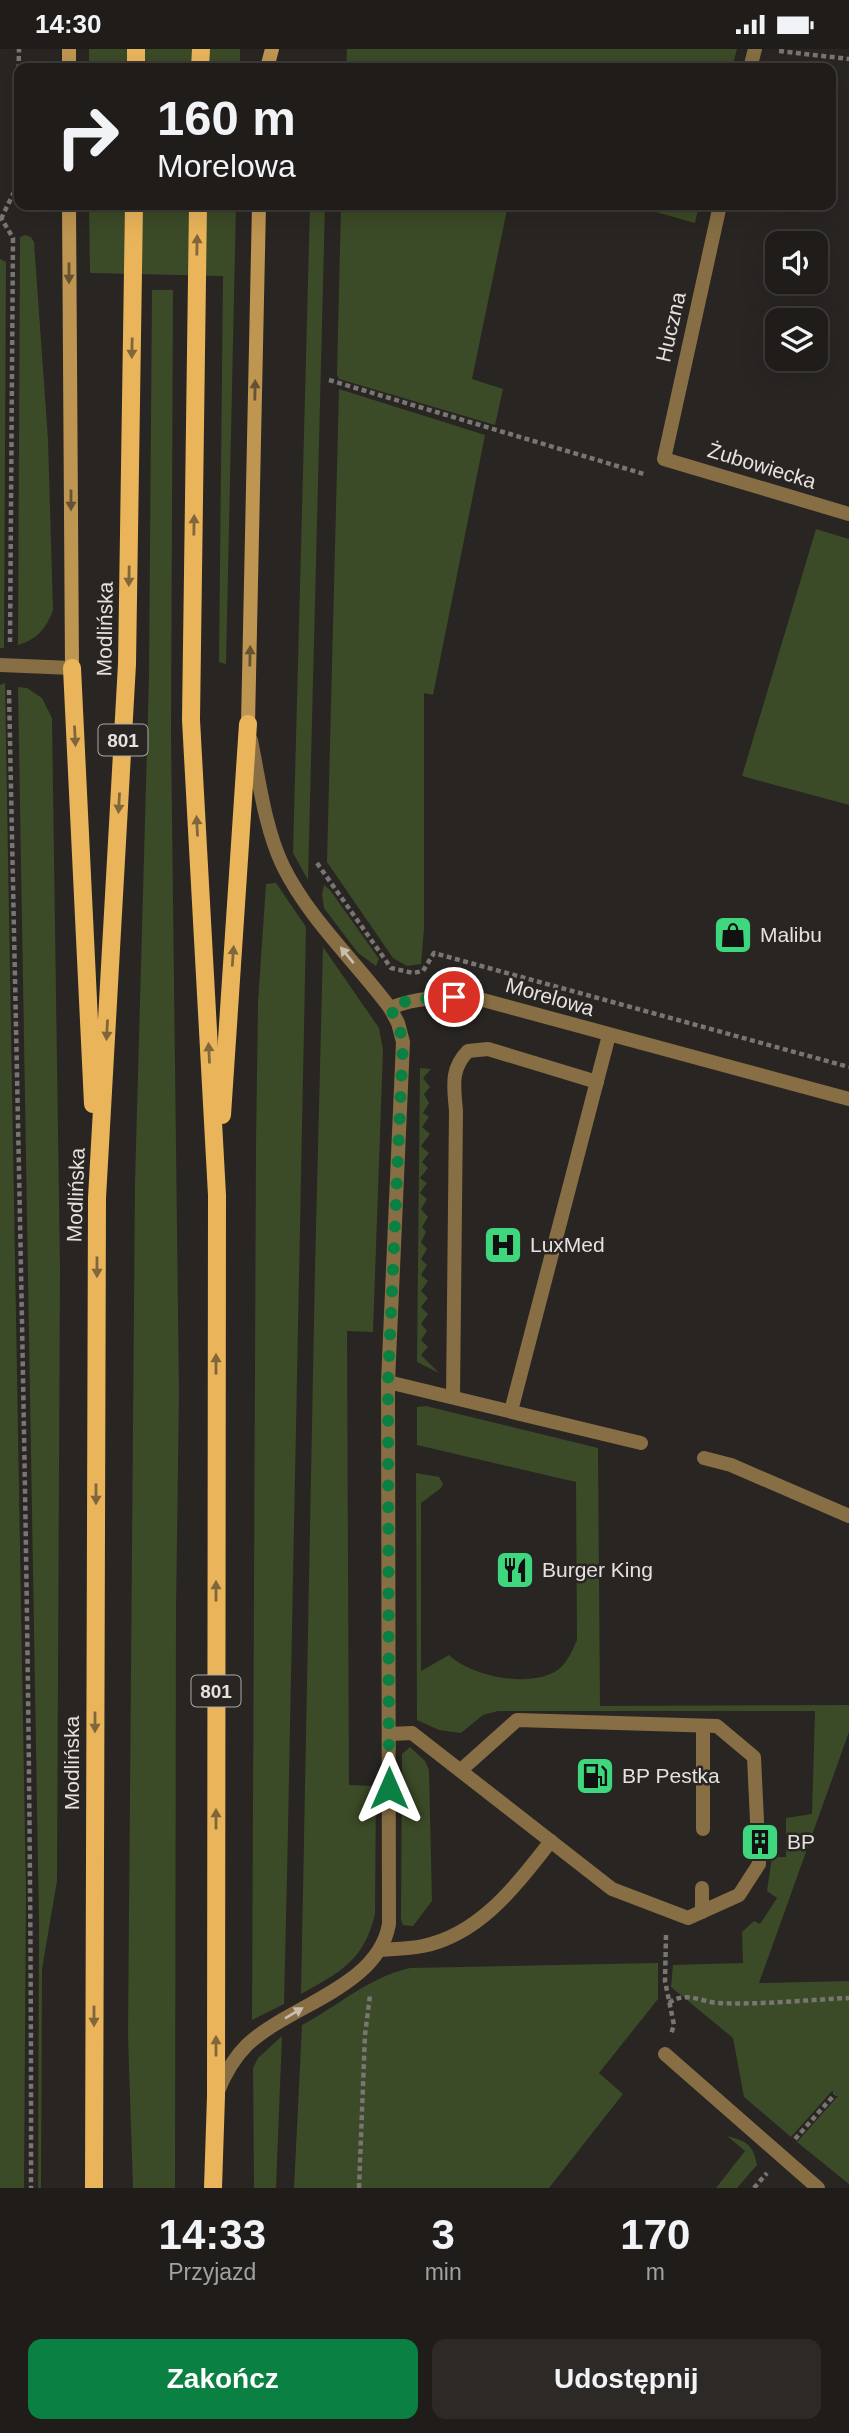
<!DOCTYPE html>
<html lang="pl">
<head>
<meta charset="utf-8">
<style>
	body { margin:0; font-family:Helvetica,sans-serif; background:#2c2927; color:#f1f3f6; height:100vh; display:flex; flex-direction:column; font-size:26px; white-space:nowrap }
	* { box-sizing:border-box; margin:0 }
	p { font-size:23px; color:#a1a1a2 }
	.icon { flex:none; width:38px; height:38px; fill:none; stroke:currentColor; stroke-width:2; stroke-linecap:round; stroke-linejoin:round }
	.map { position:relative; height:2139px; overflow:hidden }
	.details { display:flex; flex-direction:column; background:#1f1c1a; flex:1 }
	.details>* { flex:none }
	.banner { position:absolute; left:14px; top:14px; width:822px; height:147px; border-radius:14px; box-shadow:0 7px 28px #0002,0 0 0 2px #3c3a39; background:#1f1c1a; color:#f1f3f6; overflow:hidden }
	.buttons { position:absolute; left:765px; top:182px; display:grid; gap:14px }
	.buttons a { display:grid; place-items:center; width:63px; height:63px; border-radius:14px; background:#1f1c1a; box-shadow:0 7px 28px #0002,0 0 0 2px #3c3a39; font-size:35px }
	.pin { position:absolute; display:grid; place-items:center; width:60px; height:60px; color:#fff; margin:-30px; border:4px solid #fff; border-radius:50%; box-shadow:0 2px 7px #0007 }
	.me { position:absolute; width:77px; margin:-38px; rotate:0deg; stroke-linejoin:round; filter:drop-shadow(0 0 5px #0008) }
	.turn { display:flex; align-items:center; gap:24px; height:147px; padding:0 28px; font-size:32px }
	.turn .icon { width:91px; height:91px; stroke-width:2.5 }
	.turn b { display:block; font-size:49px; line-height:60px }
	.eta { display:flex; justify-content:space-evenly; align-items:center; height:119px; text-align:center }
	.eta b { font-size:42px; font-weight:700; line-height:49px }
	.button { display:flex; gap:14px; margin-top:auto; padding:14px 28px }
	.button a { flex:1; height:80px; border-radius:14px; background:#0b8043; color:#fff; font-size:28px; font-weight:700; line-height:80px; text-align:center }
	.button a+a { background:#2c2927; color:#f1f3f6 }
	.status { display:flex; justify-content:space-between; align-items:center; height:49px; padding:0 35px; background:#1f1c1a; direction:ltr }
	.status svg { height:19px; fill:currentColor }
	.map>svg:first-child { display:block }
	.green { fill:#3b4a27 }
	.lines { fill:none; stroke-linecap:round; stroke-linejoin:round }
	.path { stroke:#797572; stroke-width:4.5; stroke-dasharray:5 3.5; stroke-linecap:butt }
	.lane { stroke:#876e44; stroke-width:14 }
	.street { stroke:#876e44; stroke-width:14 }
	.secondary { stroke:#bf9651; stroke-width:14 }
	.primary { stroke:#eab55a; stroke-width:18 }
	.oneway { fill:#80663b }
	.oneway2 { fill:#655235 }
	.oneway3 { fill:#c8beb0 }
	.route { stroke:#0b8043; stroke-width:12; stroke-dasharray:0 21.6 }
	.labels { text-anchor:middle; stroke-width:5; stroke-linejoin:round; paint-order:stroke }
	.shield { fill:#292522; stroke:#aca9a6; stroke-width:2 }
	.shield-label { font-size:19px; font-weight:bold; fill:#e4e1df }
	.street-label { font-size:21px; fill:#e4e1df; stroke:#292522 }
	.poi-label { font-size:21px; fill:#e4e1df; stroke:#292522; text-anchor:start }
</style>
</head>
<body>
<div class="status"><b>14:30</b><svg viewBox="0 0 49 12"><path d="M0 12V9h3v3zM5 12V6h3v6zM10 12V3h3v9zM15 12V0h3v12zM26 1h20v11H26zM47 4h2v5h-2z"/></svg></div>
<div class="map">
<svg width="849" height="2139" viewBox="0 0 849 2139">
	<rect width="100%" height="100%" fill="#292522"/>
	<g class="green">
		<rect x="89" y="0" width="151" height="19"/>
		<polygon points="347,0 737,0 732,19 346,19"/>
		<polygon points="89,156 236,156 226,615 219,613 223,227 90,224"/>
		<polygon points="310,156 325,156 308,831 293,804"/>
		<polygon points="341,156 508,156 472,330 503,340 495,376 339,330 337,326"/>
		<polygon points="631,156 699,156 695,174"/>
		<path d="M25,186L31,188L34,193L48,390L53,561C47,579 36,591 18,596L20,188Z"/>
		<polygon points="0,210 6,213 4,599 0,599"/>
		<polygon points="152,241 173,241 171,686 179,1344 176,1563 175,2139 133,2139 128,1987 135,1133 149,627"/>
		<polygon points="339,340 485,386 433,646 424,644 424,879 421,915 407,917 393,909 327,813"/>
		<polygon points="816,480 849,490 849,756 742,727"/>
		<polygon points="5,634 26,1844 24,2139 0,2139 0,636"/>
		<polygon points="18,638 27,639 42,649 52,669 60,1220 57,1832 42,1920 41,2139 38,2139 39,1876"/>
		<polygon points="276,834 306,878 287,1828 284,1955 252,1971 256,1096 258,953 266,835"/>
		<polygon points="324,836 330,841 379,910 376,917 358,904 324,859 322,846"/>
		<path d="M323,898L379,979L383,1001L373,1283L347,1282L349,1736L376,1737L375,1865C364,1912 340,1923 301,1945L315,1219Z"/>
		<polygon points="420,1019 431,1020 423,1029 430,1038 424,1045 429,1054 423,1064 429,1068 422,1078 430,1085 421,1097 429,1104 422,1113 428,1119 420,1129 427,1134 420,1144 427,1150 421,1160 428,1168 422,1178 426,1183 421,1193 427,1200 421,1210 427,1216 421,1226 428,1232 421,1242 428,1249 421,1258 428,1265 421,1275 427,1282 421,1291 428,1298 421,1306 439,1324 417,1313"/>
		<path d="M426,1357L598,1399L600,1657L849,1656V1683L759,1934L849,1932V2135L797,2093L838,2047L832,2042L791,2088L744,2048L733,1989L671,1938L673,1916L743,1914L742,1883L754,1872L760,1875L777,1849L767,1842L772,1808H786V1769L812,1765L815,1662H498L483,1666L461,1684L439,1681L417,1671L416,1424L439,1428L443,1435L441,1439L421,1454V1622L449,1606C472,1628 533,1640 559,1620C568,1612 572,1602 577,1591L576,1433L417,1396V1358Z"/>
		<polygon points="410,1698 425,1712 429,1721 432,1852 413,1877 403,1876 401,1870 402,1705"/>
		<path d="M658,1914V1950L599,2024L623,2045L549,2139H294L302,1976C338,1957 369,1928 410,1919Z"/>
		<polygon points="282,1987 276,2139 254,2139 253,2019 258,2009"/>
		<path d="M727,2087C746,2092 753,2095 757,2116L737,2139H716L745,2102Z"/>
	</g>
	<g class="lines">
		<g class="path">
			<polyline points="779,2 849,10"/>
			<polyline points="0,167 13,189 10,593"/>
			<polyline points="1,170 16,139 19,0"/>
			<polyline points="329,331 644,425"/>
			<path d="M9,641C19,1140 32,1639 31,2139"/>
			<polyline points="317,814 391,919 413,924 423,922 434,904 849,1018"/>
			<polyline points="666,1886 665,1932 674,1976 671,1985"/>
			<path d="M669,1954C686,1942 699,1952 717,1954C760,1956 805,1951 849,1949"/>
			<polyline points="795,2090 835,2045"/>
			<polyline points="359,2139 365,1986 370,1946"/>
			<polyline points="754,2139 767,2124"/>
		</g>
		<g class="lane">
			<polyline points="750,19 755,0"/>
			<polyline points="720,156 664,410 849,465"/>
			<polyline points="388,1333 641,1394"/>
			<path d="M453,1348L456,1062C454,1038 450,1020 468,1002L488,1000L597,1033"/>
			<polyline points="511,1362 609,986"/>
			<polyline points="704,1409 731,1416 849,1467"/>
			<polyline points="703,1677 703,1780"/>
			<polyline points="390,1685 412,1684 612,1840 688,1869 739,1846 759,1815 754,1708 717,1677 517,1671 461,1721"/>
			<polyline points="702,1863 702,1839"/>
			<path d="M380,1901C394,1900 409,1900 423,1897C481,1885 517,1835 551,1792"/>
		</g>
		<g class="street">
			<polyline points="0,616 72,619"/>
			<path d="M390,959C417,948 443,948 472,948L849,1050"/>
			<polyline points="665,2005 818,2139"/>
			<path d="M218,2042C225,2025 233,2010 246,1997C288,1956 378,1939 389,1875L388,1333L403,993L398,974L390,959C355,912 309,870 283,817C265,780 259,731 251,691"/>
		</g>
		<g class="secondary">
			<polyline points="69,0 69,19"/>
			<polyline points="267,19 272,0"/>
			<polyline points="69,156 72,619"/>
			<polyline points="248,675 259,156"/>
		</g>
		<g class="primary">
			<polyline points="136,19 136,0"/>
			<polyline points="200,19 201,0"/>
			<polyline points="198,156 191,671 217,1146 216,2047 213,2139"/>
			<polyline points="72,619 93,1055"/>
			<polyline points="222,1066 248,675"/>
			<polyline points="94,2139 97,1149 127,615 134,156"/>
		</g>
	</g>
	<defs><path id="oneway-solid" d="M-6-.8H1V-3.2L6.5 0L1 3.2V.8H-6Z" transform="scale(1.75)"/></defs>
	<g class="oneway">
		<use href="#oneway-solid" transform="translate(197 196) rotate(-89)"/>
		<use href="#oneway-solid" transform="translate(132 299) rotate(91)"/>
		<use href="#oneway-solid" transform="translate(194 476) rotate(-89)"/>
		<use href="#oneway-solid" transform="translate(129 527) rotate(91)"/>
		<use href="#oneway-solid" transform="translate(75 687) rotate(87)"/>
		<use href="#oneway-solid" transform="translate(119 754) rotate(93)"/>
		<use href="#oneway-solid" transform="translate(197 777) rotate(-93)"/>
		<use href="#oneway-solid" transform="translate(233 907) rotate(-86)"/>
		<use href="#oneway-solid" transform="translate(107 981) rotate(93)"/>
		<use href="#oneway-solid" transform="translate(209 1004) rotate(-93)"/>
		<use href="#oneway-solid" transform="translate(97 1218) rotate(90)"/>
		<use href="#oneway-solid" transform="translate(216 1315) rotate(-90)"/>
		<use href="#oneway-solid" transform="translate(96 1445) rotate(90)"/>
		<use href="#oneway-solid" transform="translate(216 1542) rotate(-90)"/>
		<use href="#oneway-solid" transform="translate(95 1673) rotate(90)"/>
		<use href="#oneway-solid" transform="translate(216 1770) rotate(-90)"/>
		<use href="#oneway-solid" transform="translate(94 1967) rotate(90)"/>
		<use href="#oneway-solid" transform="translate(216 1997) rotate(-90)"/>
	</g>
	<g class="oneway2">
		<use href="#oneway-solid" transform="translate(69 224) rotate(90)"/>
		<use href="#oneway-solid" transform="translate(255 341) rotate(-89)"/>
		<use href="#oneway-solid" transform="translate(71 451) rotate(90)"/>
		<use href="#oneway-solid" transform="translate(250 607) rotate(-89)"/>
	</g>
	<g class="oneway3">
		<use href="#oneway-solid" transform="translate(347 906) rotate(-129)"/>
		<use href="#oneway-solid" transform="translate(294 1964) rotate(-31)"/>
	</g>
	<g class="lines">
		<polyline class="route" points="389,1739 388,1333 403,993 398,974 390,959 409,951 454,948"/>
	</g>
	<defs>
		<g id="shop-square" transform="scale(2.0125)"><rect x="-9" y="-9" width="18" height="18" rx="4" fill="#3fd77d" stroke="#292522"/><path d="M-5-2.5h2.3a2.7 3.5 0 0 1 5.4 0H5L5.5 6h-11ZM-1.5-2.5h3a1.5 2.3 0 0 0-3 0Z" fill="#111"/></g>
		<g id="hospital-square" transform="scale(2.0125)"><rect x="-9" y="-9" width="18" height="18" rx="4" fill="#3fd77d" stroke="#292522"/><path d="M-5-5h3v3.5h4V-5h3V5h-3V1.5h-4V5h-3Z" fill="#111"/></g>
		<g id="restaurant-square" transform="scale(2.0125)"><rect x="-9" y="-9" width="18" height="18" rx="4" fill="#3fd77d" stroke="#292522"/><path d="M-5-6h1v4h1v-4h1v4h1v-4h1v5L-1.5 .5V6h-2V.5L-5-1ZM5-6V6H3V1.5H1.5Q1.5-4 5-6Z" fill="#111"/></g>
		<g id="fuel-square" transform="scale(2.0125)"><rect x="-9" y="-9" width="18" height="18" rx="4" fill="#3fd77d" stroke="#292522"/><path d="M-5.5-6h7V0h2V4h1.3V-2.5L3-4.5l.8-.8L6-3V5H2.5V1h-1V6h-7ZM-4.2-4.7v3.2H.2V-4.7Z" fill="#111"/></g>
		<g id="building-square" transform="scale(2.0125)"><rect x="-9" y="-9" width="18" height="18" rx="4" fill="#3fd77d" stroke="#292522"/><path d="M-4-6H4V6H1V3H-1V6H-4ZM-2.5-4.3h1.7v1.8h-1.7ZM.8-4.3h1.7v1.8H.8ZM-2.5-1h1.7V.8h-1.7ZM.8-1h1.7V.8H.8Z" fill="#111"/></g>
	</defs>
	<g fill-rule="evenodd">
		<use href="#shop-square" x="733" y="886"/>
		<use href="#hospital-square" x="503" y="1196"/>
		<use href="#restaurant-square" x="515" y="1521"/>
		<use href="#fuel-square" x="595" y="1727"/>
		<use href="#building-square" x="760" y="1793"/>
	</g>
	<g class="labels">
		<g class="shield">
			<rect x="98.5" y="675.5" width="49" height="31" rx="5"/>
			<rect x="191.5" y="1626.5" width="49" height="31" rx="5"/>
		</g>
		<g class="shield-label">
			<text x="123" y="698">801</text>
			<text x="216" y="1649">801</text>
		</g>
		<g class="street-label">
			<text transform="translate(671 278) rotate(-77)" y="7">Huczna</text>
			<text transform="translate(762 417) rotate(17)" y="7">Żubowiecka</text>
			<text transform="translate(105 580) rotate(-89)" y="7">Modlińska</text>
			<text transform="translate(550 948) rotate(16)" y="7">Morelowa</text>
			<text transform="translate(76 1146) rotate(-88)" y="7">Modlińska</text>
			<text transform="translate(72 1714) rotate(-90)" y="7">Modlińska</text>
		</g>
		<g class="poi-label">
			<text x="760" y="893">Malibu</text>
			<text x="530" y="1203">LuxMed</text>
			<text x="542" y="1528">Burger King</text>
			<text x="622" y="1734">BP Pestka</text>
			<text x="787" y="1800">BP</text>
		</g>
	</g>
</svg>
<div class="buttons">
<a><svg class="icon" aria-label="sound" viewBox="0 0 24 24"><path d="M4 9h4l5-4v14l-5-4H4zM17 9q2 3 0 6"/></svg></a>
<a><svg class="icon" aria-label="layers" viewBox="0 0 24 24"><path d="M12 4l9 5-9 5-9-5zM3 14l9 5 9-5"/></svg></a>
</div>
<div class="pin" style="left:454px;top:948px;background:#d93025"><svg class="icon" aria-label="arrive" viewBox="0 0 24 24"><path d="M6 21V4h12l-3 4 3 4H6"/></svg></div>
<svg class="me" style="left:389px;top:1739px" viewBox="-20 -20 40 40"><path d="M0-17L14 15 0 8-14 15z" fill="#0b8043" stroke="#fff" stroke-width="4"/></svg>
<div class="banner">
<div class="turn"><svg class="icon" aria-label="right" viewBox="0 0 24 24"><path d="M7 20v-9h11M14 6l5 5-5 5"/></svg><div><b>160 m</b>Morelowa</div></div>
</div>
</div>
<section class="details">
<div class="eta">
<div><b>14:33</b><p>Przyjazd</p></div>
<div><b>3</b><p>min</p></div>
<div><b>170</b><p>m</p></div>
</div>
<div class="button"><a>Zakończ</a><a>Udostępnij</a></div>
</section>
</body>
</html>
